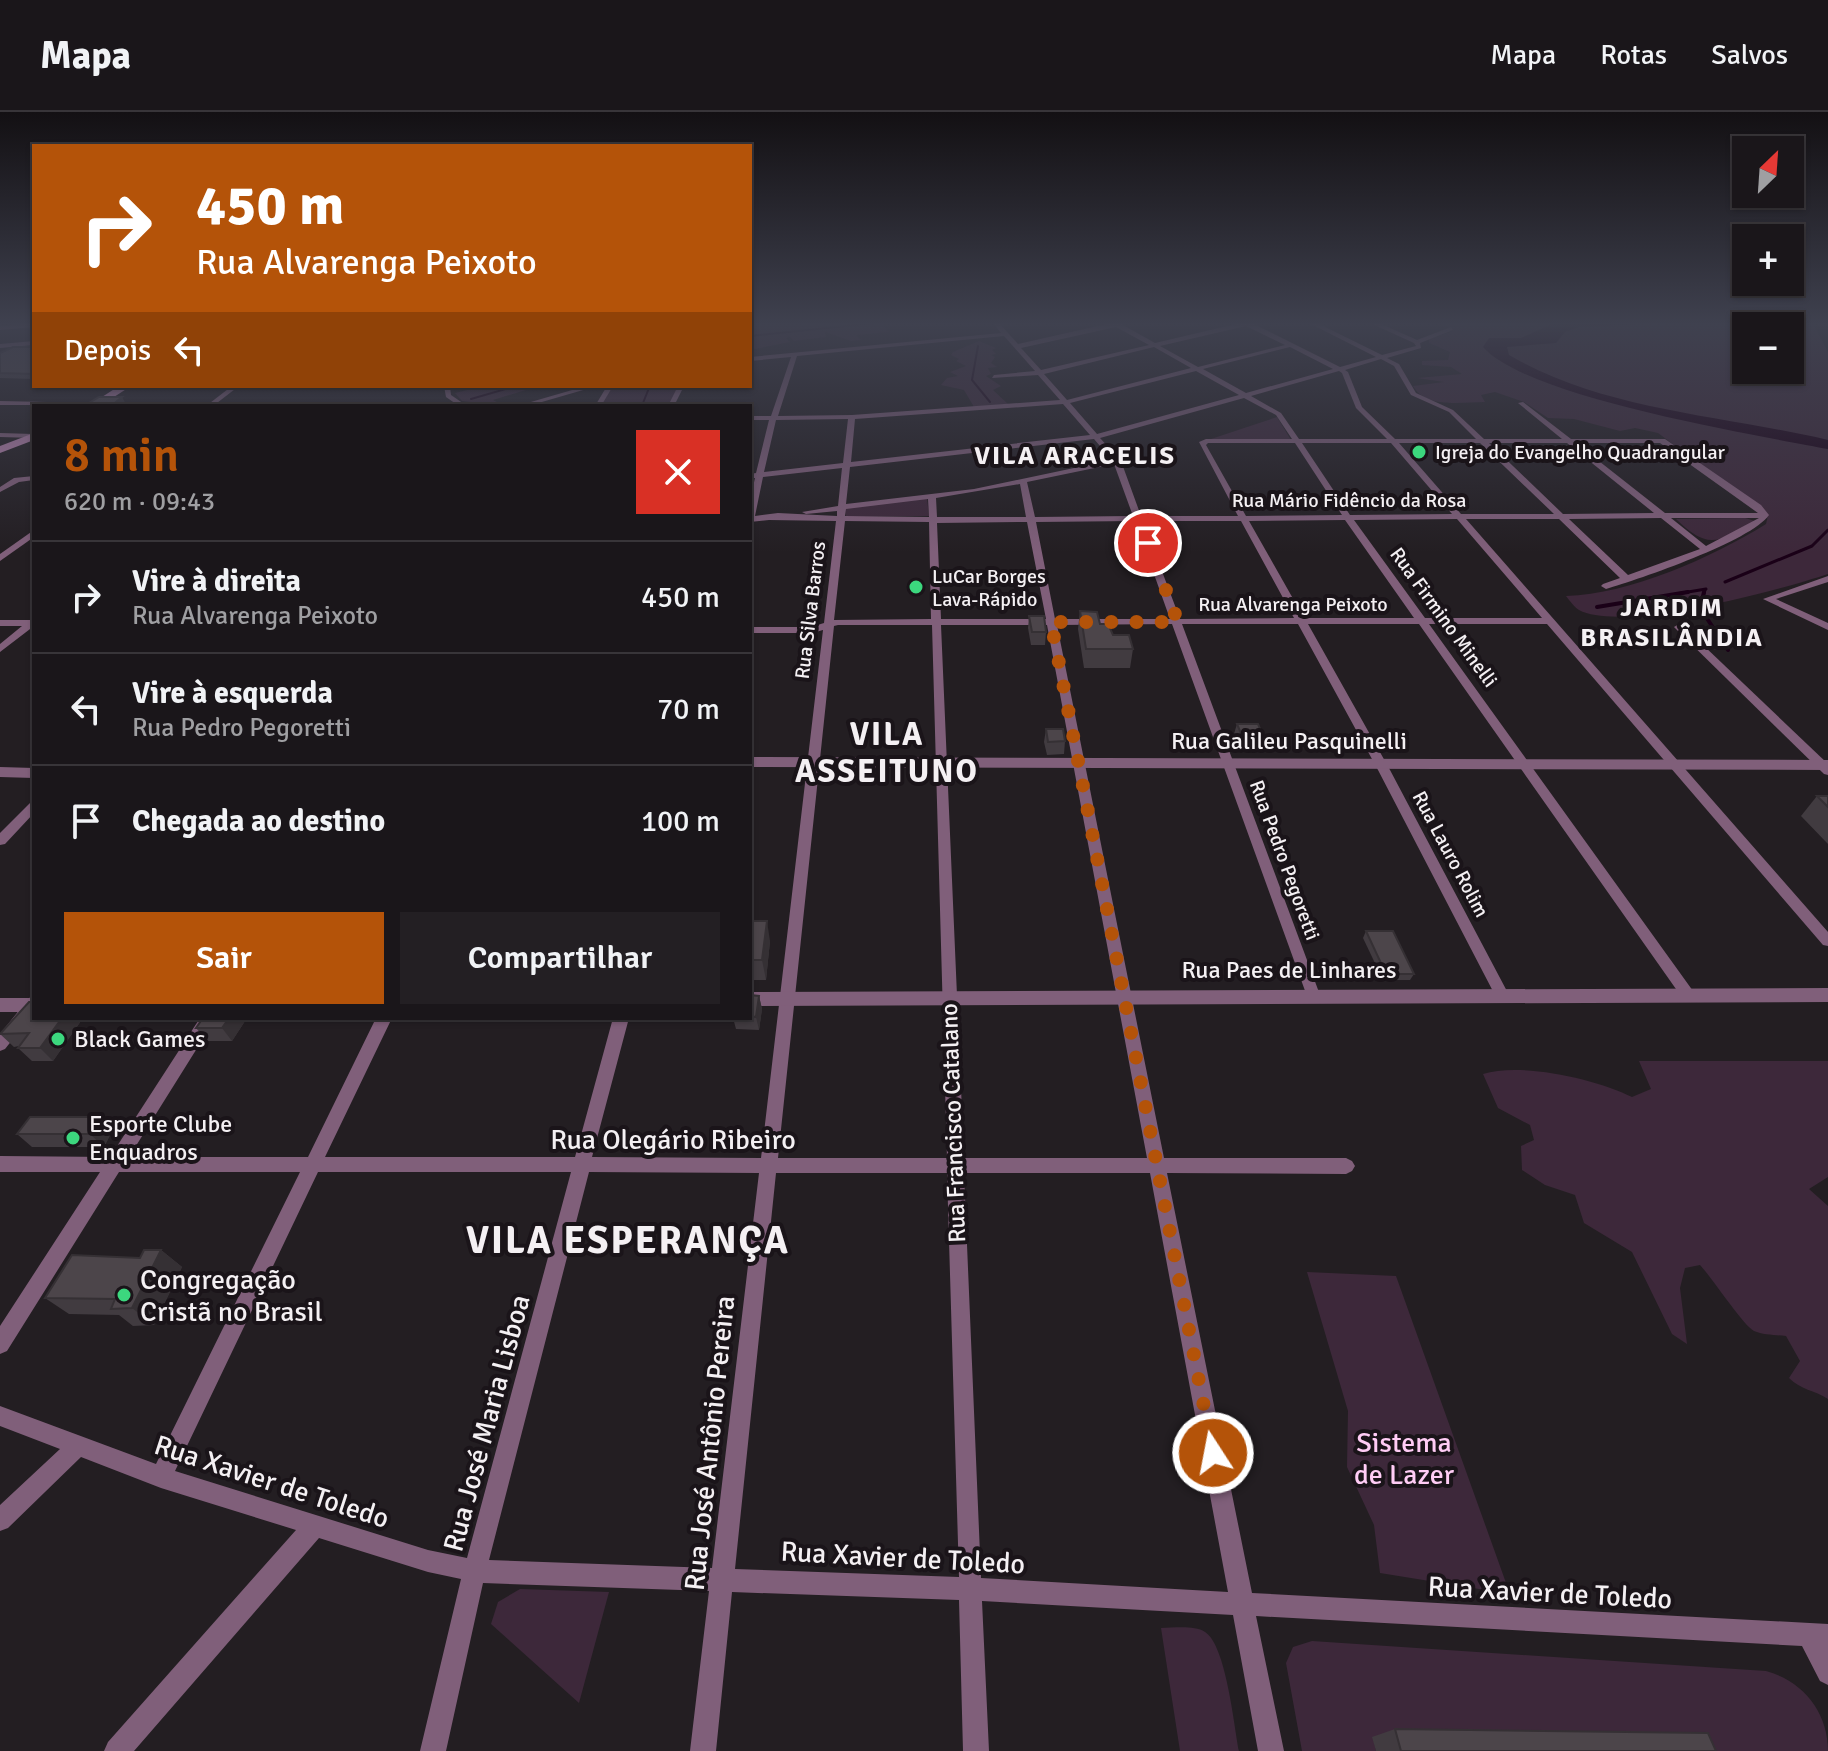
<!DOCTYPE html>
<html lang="pt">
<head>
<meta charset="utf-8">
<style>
	body { margin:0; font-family:Signika,sans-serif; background:#231f23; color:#f1f3f6; height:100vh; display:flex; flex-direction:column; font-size:30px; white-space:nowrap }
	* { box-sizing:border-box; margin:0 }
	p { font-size:26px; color:#9f9fa2 }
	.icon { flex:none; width:44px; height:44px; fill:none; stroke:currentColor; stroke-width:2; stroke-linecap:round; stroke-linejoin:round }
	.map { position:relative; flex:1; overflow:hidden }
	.drawer { position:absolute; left:32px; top:292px; width:720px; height:616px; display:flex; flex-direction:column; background:#1a161a; border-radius:0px; box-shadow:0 2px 6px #0004,0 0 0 2px #383539 }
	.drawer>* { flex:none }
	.banner { position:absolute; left:32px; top:32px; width:720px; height:244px; border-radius:0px; box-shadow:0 2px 6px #0004,0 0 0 2px #383539; background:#b45309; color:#fff; overflow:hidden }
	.needle { width:52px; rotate:25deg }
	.tools { position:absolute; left:1732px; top:24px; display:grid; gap:16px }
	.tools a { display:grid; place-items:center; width:72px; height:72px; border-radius:0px; background:#1a161a; box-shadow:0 2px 6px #0004,0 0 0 2px #383539; font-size:40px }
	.pin { position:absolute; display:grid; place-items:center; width:68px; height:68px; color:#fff; margin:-34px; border:4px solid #fff; border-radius:50%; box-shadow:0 2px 8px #0007 }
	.me { position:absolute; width:88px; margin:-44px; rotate:349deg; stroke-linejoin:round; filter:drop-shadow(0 0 6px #0008) }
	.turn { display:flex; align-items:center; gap:28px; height:168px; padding:0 32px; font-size:36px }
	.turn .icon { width:104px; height:104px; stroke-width:2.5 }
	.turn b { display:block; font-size:56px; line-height:68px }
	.then { display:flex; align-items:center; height:76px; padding:0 32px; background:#0003; gap:16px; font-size:30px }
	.round { display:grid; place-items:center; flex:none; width:84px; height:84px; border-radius:0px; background:#231f23 }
	.summary { display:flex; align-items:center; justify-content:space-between; height:136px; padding:0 32px }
	h1 { font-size:48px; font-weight:600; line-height:60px; color:#b45309 }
	.button { display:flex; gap:16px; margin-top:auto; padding:16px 32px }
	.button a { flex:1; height:92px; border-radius:0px; background:#b45309; color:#fff; font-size:32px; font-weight:600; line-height:92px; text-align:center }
	.button a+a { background:#231f23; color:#f1f3f6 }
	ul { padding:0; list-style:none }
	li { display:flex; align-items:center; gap:24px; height:112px; padding:0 32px; border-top:2px solid #383539 }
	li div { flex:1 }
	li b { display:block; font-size:30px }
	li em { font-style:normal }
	header { display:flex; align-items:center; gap:48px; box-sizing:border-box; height:112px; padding:0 40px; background:#1a161a; border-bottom:2px solid #383539 }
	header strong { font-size:38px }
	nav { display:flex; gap:44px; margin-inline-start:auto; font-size:28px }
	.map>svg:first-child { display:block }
	.green { fill:#3d283a; fill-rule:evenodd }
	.water { fill:#1a0017 }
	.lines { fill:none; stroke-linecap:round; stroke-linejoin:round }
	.stream-far2 { stroke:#1a0017; stroke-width:2 }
	.stream-far1 { stroke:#1a0017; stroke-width:3 }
	.stream { stroke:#1a0017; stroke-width:4 }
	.minor { fill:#805f7a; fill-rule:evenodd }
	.tertiary { fill:#805f7a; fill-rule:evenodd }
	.secondary { fill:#b783ae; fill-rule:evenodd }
	.wall { fill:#413b40 }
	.shaded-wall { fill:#353034 }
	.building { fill:#4c454a; stroke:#353034; stroke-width:2 }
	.route { stroke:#b45309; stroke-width:14; stroke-dasharray:0 25.2 }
	.poi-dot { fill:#3cd77e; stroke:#1a1419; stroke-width:3 }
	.labels { text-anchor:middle; stroke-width:8; stroke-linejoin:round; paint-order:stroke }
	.far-poi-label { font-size:20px; fill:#f4f0f3; stroke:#1a1419; text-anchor:start }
	.far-street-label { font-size:20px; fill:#f4f0f3; stroke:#1a1419 }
	.street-label { font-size:24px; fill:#f4f0f3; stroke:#1a1419 }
	.poi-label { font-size:24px; fill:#f4f0f3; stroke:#1a1419; text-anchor:start }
	.far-district-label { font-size:26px; font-weight:bold; letter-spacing:2px; fill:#f4f0f3; stroke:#1a1419 }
	.near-street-label { font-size:28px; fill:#f4f0f3; stroke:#1a1419 }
	.near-poi-label { font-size:28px; fill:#f4f0f3; stroke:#1a1419; text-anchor:start }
	.near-park-label { font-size:28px; fill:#ffccf5; stroke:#1a1419 }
	.district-label { font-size:32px; font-weight:bold; letter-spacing:2px; fill:#f4f0f3; stroke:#1a1419 }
	.near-district-label { font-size:38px; font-weight:bold; letter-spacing:2px; fill:#f4f0f3; stroke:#1a1419 }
</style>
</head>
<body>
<header>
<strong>Mapa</strong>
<nav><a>Mapa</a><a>Rotas</a><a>Salvos</a></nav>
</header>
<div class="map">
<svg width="1828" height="1639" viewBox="0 0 1828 1639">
	<rect width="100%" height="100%" fill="#231e22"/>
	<g class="green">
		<polygon points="892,211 882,213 889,220 856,223 861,228 851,229 825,220 826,225 794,229 790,225 786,226 790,230 750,238 750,213"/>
		<path d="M1441,211L1814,213L1828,240V462C1780,478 1622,521 1579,498C1574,495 1570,489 1566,484C1630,482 1711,446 1766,412L1768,403L1658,321L1635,316L1620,319L1574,307L1548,306L1524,290L1495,280L1481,283L1485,290C1462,290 1426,297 1413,274L1444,270L1417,266L1462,262L1451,255L1422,253V249L1448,248L1450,240L1429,231V227L1453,219ZM1746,214H1790V258H1746Z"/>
		<polygon points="979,229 996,236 992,238 996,242 991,243 995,245 991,251 997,255 988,256 991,262 986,264 1001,274 993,278 1008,292 974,295 964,278 941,273 947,266 958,264 950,260 966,254 956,249 959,247 951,243 953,240"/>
		<polygon points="483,274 539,274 493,288 505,294 462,289 455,281"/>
		<polygon points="610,274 679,274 669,294 598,294"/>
		<polygon points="1277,305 1291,328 1211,327"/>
		<polygon points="927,386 929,404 846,404 845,395"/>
		<path d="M1745,406L1755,409C1718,429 1710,440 1676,407Z"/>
		<path d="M1639,949H1828V1065L1809,1077L1828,1094V1287C1814,1278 1801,1278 1789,1266L1800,1249L1786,1224C1777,1223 1763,1223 1754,1219C1743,1213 1713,1167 1700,1153L1685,1156L1680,1176L1687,1232L1672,1222L1632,1140L1584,1111L1575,1083L1545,1073L1522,1058L1521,1034L1534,1028L1530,1013L1498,996L1483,962C1521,950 1596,967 1632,985L1651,977Z"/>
		<polygon points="1307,1160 1396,1164 1510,1482 1380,1461 1374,1413 1347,1355 1348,1299"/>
		<polygon points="520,1477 609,1480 579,1591 491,1512 498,1490"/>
		<path d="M1161,1516C1174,1516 1194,1513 1205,1520C1226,1533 1234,1613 1239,1639H1180Z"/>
		<path d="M1312,1529L1766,1559C1803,1569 1828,1600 1828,1639H1675L1373,1625L1376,1639H1302L1286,1551L1293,1535Z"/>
	</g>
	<path class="water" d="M1554,211H1668L1579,215L1565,220L1556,231L1507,235L1509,243C1604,299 1723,303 1828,328V337C1756,323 1528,286 1483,235L1489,226H1521Z"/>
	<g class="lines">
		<g class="stream-far2">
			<polyline points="750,224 875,211"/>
			<polyline points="978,234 972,268 990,290"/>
			<polyline points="471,287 516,274"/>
			<polyline points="643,291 649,276"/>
		</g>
		<g class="stream-far1">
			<polyline points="1725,470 1812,434 1828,418"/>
			<polyline points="1676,482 1706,477"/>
			<polyline points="1704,482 1705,478"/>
		</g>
		<g class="stream">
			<polyline points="1704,480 1700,496 1728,538"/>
			<polyline points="1597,495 1688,480"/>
		</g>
		<g class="minor">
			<polygon points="34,211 34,215 0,218 0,214"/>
			<path d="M993,211H999L1018,232L1111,211H1123V213L1155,231L1240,211H1252L1340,255L1376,245L1309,211H1317L1382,243L1416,234L1414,231L1370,211H1379L1417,228L1451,215L1453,218L1420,231L1421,236L1387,246L1399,252L1416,281L1453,298L1484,327H1562L1518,291L1523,290L1571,327H1665L1761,393L1769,403C1751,429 1640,467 1606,477L1601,474L1603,472L1620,466L1559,407H1466L1828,820V834L1823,833L1547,512H1429L1693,879L1695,883L1693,887H1683L1419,512H1308L1390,658L1509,883L1507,887H1497L1378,658L1298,512H1182L1320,883L1318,887H1308L1172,512L1057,513L1164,1046H1346L1352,1049L1355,1054L1352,1059L1346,1062L1167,1061L1252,1481L1828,1512V1573L1820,1569L1802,1534L1256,1504L1284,1639H1258L1233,1503L982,1489L989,1639H963L959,1488L732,1480L716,1639H690L709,1479L483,1471L446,1639H420L461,1467L428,1460L319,1426L134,1639H104L108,1630L296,1418L161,1376L81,1345L8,1416L0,1419V1393L60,1337L0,1314V1294L156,1352L300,1060H119L7,1239L0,1242V1214L100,1060H0V1044L110,1045L200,906H216L129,1045H308L376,906H392L325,1045H575L613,906H629L592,1045L761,1046L823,518L812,521H750V515H811L824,511L836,409L769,408L750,410V388L755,366H750V362L756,361L769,308H750V304H771L791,245L750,249V245L1001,221ZM1246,214L1285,233L1198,255L1160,234ZM1116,215L1149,233L1041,258L1021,236ZM1004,224L1035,259L994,263L992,266L1038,263L1060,288L852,303L778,304L797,244ZM1154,235L1191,256L1067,288L1044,262ZM1290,235L1333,257L1246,281L1203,257ZM1381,247L1394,254L1411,283L1449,300L1476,327H1395L1362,295L1348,260L1345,258ZM1196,259L1239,283L1097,322L1070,291ZM1339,259L1342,261L1356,296L1387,327H1299L1281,301L1251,284ZM1244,286L1276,303L1292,327H1206L1199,330L1238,404H1141L1121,349L1100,326ZM1063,292L1090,323L851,350L855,307ZM848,307L843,351L764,360L776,308ZM1094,327L1112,348L974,377L846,392L850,355ZM1208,331H1295L1342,403L1246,404L1206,333ZM1302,331H1391L1452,402L1350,403ZM1399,331H1480L1554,402H1461ZM1489,331H1567L1654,401L1563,402ZM1576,331H1660L1758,401H1665ZM1114,352L1133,404L1035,405L1027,370ZM842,356L838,394L802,400L806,402L837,399V404L778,401L755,404L763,365ZM1020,372L1026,405H937L936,386ZM928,387L929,405L845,404L846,397ZM1661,406L1700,437L1628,463L1569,407ZM1671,406H1759L1706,434ZM1457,407L1542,506H1425L1354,408ZM1345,408L1414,506H1304L1249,409ZM845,409L929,410L931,507L834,508ZM1135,409L1170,507H1055L1036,410ZM1143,409H1241L1294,506L1180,507ZM1027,410L1046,507H941L937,411ZM838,513H932L947,1046H778L834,514ZM941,513H1047L1147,1046H964ZM318,1060H571L467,1446L428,1438L175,1359ZM589,1060L759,1061L712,1456L489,1448ZM776,1061H947L959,1465L735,1457ZM964,1061H1150L1228,1480L981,1466Z"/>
			<polygon points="34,229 34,233 0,236 0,232"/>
			<polygon points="232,274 239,274 213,294 206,294"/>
			<polygon points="444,274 450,274 451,283 467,294 459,294 446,285"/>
			<polygon points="586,274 597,274 528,294 517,294"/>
			<polygon points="607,274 613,274 601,294 595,294"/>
			<polygon points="678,274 684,274 674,294 668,294"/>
			<polygon points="0,289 94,291 97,293 0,293"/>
			<polygon points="0,321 33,322 34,326 0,325"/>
			<polygon points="34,364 34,368 19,370 0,380 0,375 14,366"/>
			<polygon points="34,418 34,425 0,449 0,442"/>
			<polygon points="1828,464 1828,470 1776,487 1828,511 1828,518 1763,487"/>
			<polygon points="0,508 34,508 34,514 0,540 0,532 22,514 0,514"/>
			<polygon points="1679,512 1682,513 1828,652 1828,663 1824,662 1676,517 1674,515"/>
			<polygon points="34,690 34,701 5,732 0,733 0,721 30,691"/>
			<polygon points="34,884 34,901 5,937 0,939 0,922 29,886"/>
		</g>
		<g class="tertiary">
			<polygon points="750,645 1828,648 1828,658 750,655"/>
			<polygon points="0,655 34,656 34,666 0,665"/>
			<polygon points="1828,876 1828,890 750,894 750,880"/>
			<rect x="0" y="886" width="34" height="14"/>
		</g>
		<g class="secondary">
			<polygon points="119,274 131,274 100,294 88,294"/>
			<polygon points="34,321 34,328 0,341 0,334"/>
		</g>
	</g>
	<g class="wall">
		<polygon points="34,235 34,267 0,266 0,241"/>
		<polygon points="1080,499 1100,512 1133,537 1130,556 1084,556 1078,517"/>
		<polygon points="1029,504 1046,520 1045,533 1031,533 1028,516"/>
		<polygon points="1237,612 1264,626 1260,639 1248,640 1238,637 1233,625"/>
		<polygon points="1046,617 1065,629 1064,642 1047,643 1044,630"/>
		<polygon points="1817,684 1828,684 1828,732 1801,704"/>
		<polygon points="750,809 770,829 766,868 750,868"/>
		<polygon points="1366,819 1414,862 1410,868 1383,868 1363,826"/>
		<polygon points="750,883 759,884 762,897 759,918 736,917 733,906 750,906"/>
		<polygon points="34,906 83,906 53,949 32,949 18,936 19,934 14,935 0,922"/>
		<polygon points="247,906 232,929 207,929 196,916"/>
		<polygon points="100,1005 113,1017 104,1035 32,1035 17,1022"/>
		<polygon points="161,1138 182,1155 154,1213 133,1214 119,1203 69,1202 45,1186 140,1146"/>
		<polygon points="1395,1617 1716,1639 1376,1639 1372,1625"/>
	</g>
	<g class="shaded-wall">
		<polygon points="122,285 127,294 111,294"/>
		<polygon points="767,809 770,829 766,868 762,848"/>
		<polygon points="759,884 762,897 759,918 756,905"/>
		<polygon points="62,906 83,906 53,949 40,936"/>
		<polygon points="229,906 247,906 232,929 222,916"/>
		<polygon points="100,1005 113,1017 104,1035 90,1022"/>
		<polygon points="161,1138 182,1155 154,1213 132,1196"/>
	</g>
	<g class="building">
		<polygon points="13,235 34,235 34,262 0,261 0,241"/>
		<polygon points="99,285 122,285 111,294 84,294"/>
		<polygon points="261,292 259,294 218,294 219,293"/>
		<polygon points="1080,499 1097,500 1100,512 1108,512 1113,523 1129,523 1133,537 1086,537"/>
		<polygon points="1029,504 1044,504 1046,520 1032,520"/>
		<polygon points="1237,612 1258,612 1264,626 1252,627 1242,624"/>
		<polygon points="1046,617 1063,617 1065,629 1048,630"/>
		<polygon points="1817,684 1828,684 1828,695"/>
		<polygon points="750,809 767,809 762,848 750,848"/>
		<polygon points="1366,819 1393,819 1414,862 1386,862"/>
		<polygon points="750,883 759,884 756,905 750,904"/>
		<polygon points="29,890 34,890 34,906 62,906 40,936 18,936 29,921 0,922"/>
		<polygon points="203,906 229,906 222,916 196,916"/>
		<polygon points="30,1005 100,1005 90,1022 17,1022"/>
		<polygon points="144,1138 161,1138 132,1196 111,1197 115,1187 45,1186 72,1143 140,1146"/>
		<polygon points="1395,1617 1708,1621 1716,1639 1401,1639"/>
	</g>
	<linearGradient id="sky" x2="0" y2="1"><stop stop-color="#131013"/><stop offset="0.48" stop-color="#3f414f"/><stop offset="1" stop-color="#3f414f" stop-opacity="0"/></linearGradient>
	<rect width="1828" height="441" fill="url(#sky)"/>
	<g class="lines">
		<polyline class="route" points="1148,431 1178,510 1051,510 1213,1341"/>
	</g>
	<g class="poi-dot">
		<circle cx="1419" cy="340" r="8"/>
		<circle cx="916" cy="475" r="8"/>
		<circle cx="58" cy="927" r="8"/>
		<circle cx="73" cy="1026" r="8"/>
		<circle cx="124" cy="1183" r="8"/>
	</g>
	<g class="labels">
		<g class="far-poi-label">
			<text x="1435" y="347">Igreja do Evangelho Quadrangular</text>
			<text x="932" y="471">LuCar Borges<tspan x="932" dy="23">Lava-Rápido</tspan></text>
		</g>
		<g class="far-street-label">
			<text x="1349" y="395">Rua Mário Fidêncio da Rosa</text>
			<text x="1293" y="499">Rua Alvarenga Peixoto</text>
			<text transform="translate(810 498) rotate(-83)" y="7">Rua Silva Barros</text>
			<text transform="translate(1444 505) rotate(54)" y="7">Rua Firmino Minelli</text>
			<text transform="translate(1451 742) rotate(62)" y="7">Rua Lauro Rolim</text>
			<text transform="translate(1285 748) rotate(70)" y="7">Rua Pedro Pegoretti</text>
		</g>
		<g class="street-label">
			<text x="1289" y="637">Rua Galileu Pasquinelli</text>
			<text x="1289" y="866">Rua Paes de Linhares</text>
			<text transform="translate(953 1011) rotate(-92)" y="8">Rua Francisco Catalano</text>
		</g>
		<g class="poi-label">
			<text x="74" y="935">Black Games</text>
			<text x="89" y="1020">Esporte Clube<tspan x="89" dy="28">Enquadros</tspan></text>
		</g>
		<g class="far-district-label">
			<text x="1075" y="352">VILA ARACELIS</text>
			<text x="1672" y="504">JARDIM<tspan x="1672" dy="30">BRASILÂNDIA</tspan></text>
		</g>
		<g class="near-street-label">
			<text x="673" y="1037">Rua Olegário Ribeiro</text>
			<text transform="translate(486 1311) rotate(-75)" y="10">Rua José Maria Lisboa</text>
			<text transform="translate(709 1331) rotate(-84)" y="10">Rua José Antônio Pereira</text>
			<text transform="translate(272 1369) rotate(18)" y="10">Rua Xavier de Toledo</text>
			<text transform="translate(903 1445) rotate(3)" y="10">Rua Xavier de Toledo</text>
			<text transform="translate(1550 1480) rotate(3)" y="10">Rua Xavier de Toledo</text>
		</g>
		<g class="near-poi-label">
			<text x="140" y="1177">Congregação<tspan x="140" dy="32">Cristã no Brasil</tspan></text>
		</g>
		<g class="near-park-label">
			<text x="1404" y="1340">Sistema<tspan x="1404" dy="32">de Lazer</tspan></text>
		</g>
		<g class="district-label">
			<text x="887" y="633">VILA<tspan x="887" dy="37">ASSEITUNO</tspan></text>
		</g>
		<g class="near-district-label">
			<text x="628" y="1141">VILA ESPERANÇA</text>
		</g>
	</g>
</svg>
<div class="tools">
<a><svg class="needle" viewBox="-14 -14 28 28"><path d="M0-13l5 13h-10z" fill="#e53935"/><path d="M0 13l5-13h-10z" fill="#9f9fa2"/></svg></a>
<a>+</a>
<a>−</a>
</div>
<div class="pin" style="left:1148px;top:431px;background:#d93025"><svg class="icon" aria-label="arrive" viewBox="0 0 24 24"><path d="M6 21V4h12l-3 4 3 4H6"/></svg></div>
<svg class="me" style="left:1213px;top:1341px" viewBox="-20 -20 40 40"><circle r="17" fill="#b45309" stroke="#fff" stroke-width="3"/><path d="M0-11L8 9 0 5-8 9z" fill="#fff"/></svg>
<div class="banner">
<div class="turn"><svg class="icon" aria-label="right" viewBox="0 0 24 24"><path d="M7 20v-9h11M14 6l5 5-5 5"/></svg><div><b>450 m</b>Rua Alvarenga Peixoto</div></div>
<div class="then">Depois<svg class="icon" aria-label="left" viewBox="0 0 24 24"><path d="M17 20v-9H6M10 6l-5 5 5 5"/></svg></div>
</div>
<section class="drawer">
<div class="summary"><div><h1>8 min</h1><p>620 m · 09:43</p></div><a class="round" style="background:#d93025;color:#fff"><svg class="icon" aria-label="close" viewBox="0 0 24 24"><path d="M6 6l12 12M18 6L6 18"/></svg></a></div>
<ul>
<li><svg class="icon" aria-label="right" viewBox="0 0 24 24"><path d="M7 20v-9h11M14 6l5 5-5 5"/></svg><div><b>Vire à direita</b><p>Rua Alvarenga Peixoto</p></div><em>450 m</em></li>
<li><svg class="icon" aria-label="left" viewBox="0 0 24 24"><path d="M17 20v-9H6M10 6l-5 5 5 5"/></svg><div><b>Vire à esquerda</b><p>Rua Pedro Pegoretti</p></div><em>70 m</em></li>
<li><svg class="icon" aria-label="arrive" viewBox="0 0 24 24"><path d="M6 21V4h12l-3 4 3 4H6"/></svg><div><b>Chegada ao destino</b></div><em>100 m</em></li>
</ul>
<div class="button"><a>Sair</a><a>Compartilhar</a></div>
</section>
</div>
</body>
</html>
